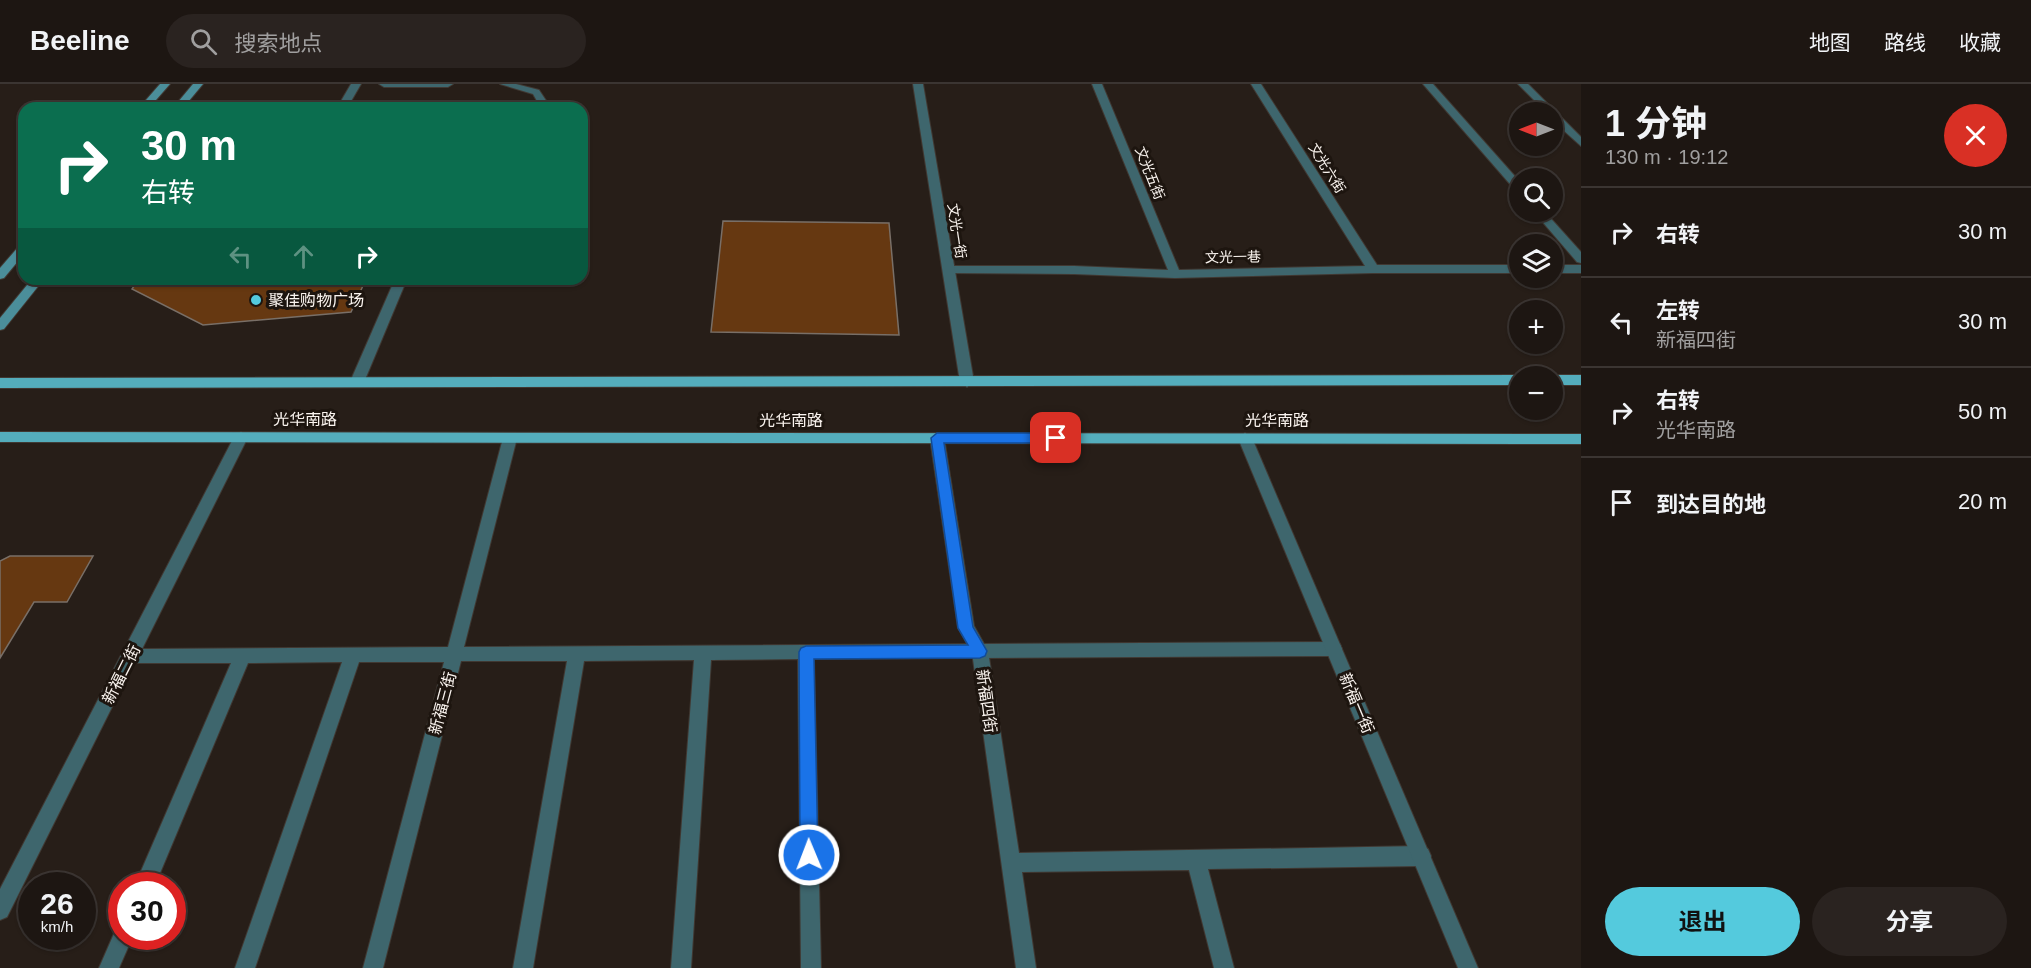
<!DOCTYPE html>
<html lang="zh">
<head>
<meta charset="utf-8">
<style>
	body { margin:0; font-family:Arial,"Noto Sans SC",sans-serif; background:#2a2320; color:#f1f3f6; height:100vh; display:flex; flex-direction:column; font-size:22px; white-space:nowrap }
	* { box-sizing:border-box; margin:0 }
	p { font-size:20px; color:#a09f9f }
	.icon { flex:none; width:33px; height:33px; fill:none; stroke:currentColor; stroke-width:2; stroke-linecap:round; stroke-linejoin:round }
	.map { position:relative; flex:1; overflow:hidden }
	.side { display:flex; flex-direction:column; background:#1d1612; width:450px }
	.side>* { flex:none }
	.hud { position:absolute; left:18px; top:18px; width:570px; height:183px; border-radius:18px; box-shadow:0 2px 4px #0004,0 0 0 2px #3b3532; background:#0b6e4f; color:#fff; overflow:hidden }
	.needle { width:39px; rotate:270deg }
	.fabs { position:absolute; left:1509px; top:18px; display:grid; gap:12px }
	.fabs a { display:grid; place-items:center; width:54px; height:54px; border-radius:50%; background:#1d1612; box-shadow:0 2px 4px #0004,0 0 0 2px #3b3532; font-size:30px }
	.speed { position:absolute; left:18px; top:788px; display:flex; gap:12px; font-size:30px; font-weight:700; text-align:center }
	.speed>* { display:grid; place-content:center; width:78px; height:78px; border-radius:50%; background:#1d1612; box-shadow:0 2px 4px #0004,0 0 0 2px #3b3532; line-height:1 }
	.speed small { font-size:15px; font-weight:400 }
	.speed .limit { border:9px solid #d22; background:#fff; color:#111 }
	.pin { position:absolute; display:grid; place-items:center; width:51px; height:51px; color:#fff; margin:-26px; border-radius:12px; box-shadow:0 3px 9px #0006 }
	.me { position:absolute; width:66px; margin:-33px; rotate:359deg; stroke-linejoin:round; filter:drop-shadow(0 0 4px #0008) }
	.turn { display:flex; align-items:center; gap:21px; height:126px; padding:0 24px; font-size:27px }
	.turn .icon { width:78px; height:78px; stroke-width:2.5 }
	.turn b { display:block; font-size:42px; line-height:51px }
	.lanes { display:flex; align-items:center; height:57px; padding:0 24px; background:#0003; justify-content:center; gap:30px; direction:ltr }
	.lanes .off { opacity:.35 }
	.round { display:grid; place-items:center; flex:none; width:63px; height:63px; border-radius:32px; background:#2a2320 }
	.summary { display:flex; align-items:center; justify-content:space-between; height:102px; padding:0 24px }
	h1 { font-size:36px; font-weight:700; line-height:45px }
	.button { display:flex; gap:12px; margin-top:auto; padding:12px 24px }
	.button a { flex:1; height:69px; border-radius:36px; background:#54cadd; color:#111; font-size:24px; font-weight:700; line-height:69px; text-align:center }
	.button a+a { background:#2a2320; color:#f1f3f6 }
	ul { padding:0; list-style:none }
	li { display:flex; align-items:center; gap:18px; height:90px; padding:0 24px; border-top:2px solid #3b3532 }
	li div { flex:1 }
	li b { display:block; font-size:22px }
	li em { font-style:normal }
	header { display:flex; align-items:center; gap:36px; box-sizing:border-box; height:84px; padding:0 30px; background:#1d1612; border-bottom:2px solid #3b3532 }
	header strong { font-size:28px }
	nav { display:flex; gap:33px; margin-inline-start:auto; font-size:21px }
	.search { width:420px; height:54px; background:#2a2320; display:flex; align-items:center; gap:15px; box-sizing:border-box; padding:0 21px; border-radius:33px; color:#a09f9f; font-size:22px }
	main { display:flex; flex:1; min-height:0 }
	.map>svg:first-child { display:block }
	.building { fill:#663811; stroke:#796f67; stroke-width:1.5 }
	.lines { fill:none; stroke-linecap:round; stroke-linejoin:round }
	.service-casing { stroke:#403832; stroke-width:2 }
	.minor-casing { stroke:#403832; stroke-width:2 }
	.tertiary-casing { stroke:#403832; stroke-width:2 }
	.secondary-casing { stroke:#403832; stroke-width:2 }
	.primary-casing { stroke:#403832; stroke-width:2 }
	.service { fill:#3e666d; fill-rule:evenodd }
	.minor { fill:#3e666d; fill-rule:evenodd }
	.tertiary { fill:#3e666d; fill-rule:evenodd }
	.secondary { fill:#4b8e9a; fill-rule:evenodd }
	.primary { fill:#54adbc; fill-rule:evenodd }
	.route { fill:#1a73e8; stroke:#114b97; stroke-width:1.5 }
	.poi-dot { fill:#54cadd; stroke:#1d150f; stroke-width:2 }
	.labels { text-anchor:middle; stroke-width:6; stroke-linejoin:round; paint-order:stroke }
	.far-street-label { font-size:14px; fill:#faf4ef; stroke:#1d150f }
	.poi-label { font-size:16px; fill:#faf4ef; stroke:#1d150f; text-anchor:start }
	.street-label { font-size:16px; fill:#faf4ef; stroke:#1d150f }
</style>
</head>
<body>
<header>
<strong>Beeline</strong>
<div class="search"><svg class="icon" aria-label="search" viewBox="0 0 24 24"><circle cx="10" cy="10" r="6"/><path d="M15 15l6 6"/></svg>搜索地点</div>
<nav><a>地图</a><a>路线</a><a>收藏</a></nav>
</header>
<main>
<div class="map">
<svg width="1581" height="884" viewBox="0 0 1581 884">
	<rect width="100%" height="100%" fill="#271e18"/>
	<g class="building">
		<polygon points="723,137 889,139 899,251 711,248"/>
		<polygon points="139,195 366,195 351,228 203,241 132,205"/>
		<polygon points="10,472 93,472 67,518 34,518 0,574 0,477"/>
	</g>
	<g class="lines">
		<g class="service-casing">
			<g id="service">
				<polygon points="351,0 361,0 347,24 337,24"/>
				<polygon points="379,0 453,0 448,3 384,3"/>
				<polygon points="500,0 516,0 539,6 551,24 541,24 533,10"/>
				<polygon points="395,195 407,195 364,298 357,303 352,301 350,298"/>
				<polygon points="937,349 944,354 974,542 988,567 1019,769 1421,762 1428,765 1431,772 1428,779 1421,782 1208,785 1234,884 1214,884 1189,786 1022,788 1036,884 1016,884 972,568 958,544 930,354"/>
			</g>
		</g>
		<g class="minor-casing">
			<g id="minor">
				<polygon points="1092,0 1102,0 1179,186 1365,182 1251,0 1261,0 1377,181 1520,181 1520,189 1373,189 1175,194 1074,190 944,189 944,183 948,182 1074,182 1168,186"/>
				<polygon points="1423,0 1433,0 1520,98 1520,108 1516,107"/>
				<polygon points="1518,0 1528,0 1581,53 1581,62 1552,36 1552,28 1546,28"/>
				<polygon points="1534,128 1545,128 1581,168 1581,179 1577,178"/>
				<rect x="1552" y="181" width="29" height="8"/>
				<polygon points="241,348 248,353 142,565 448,563 503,354 510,349 517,354 464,563 1334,558 1340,560 1342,565 1340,570 1334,572 814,575 821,884 801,884 798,575 711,576 691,884 671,884 694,576 584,577 533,884 513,884 567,577 461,577 383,884 363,884 444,578 359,578 255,884 235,884 342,578 248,579 155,801 135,801 231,579 134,579 7,833 0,836 0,805 234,353"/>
				<polygon points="122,842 122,852 133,852 119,884 99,884 116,845"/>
			</g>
		</g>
		<g class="tertiary-casing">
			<g id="tertiary">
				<polygon points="913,0 923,0 974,298 967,303 960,298"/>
				<polygon points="1245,349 1252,354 1478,884 1458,884 1238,354"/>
			</g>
		</g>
		<g class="secondary-casing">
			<g id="secondary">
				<polygon points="160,0 170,0 149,24 139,24"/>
				<polygon points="193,0 203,0 183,24 173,24"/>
				<polygon points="24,160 24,170 4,194 0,195 0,184 20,161"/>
				<polygon points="32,195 44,195 4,245 0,246 0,234"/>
			</g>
		</g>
		<g class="primary-casing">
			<g id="primary">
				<polygon points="1520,291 1524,292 1520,292 1520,301 0,304 0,294"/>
				<polygon points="1552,291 1581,291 1581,301 1552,301 1552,292 1548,292"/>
				<polygon points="0,348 1581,350 1581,360 0,358"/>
			</g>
		</g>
		<use href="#service" class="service"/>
		<use href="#minor" class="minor"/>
		<use href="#tertiary" class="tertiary"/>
		<use href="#secondary" class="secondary"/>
		<use href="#primary" class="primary"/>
	</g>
	<polygon class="route" points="937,349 1056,349 1062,354 1056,359 944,359 973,543 987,567 985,572 980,574 814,575 818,771 815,777 809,780 803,777 800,771 799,568 801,564 806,562 968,561 958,544 931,354"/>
	<circle class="poi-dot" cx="256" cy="216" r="6"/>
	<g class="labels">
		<g class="far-street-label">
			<text transform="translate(1327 84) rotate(58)" y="5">文光六街</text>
			<text transform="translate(1150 89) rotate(68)" y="5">文光五街</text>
			<text transform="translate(957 147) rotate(81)" y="5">文光一街</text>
			<text transform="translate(1233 173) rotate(-1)" y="5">文光一巷</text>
		</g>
		<g class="poi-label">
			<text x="268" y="222">聚佳购物广场</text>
		</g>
		<g class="street-label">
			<text x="305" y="341">光华南路</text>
			<text x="791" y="342">光华南路</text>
			<text x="1277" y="342">光华南路</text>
			<text transform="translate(121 590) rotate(-63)" y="6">新福二街</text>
			<text transform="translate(987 617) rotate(82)" y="6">新福四街</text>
			<text transform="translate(442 619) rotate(-75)" y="6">新福三街</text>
			<text transform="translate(1357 619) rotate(67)" y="6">新福一街</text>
		</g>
	</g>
</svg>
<div class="fabs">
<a><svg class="needle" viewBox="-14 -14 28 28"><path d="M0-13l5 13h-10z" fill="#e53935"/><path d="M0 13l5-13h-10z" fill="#a09f9f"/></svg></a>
<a><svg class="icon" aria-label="search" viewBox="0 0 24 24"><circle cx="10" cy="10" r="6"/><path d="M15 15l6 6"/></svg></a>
<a><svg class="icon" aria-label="layers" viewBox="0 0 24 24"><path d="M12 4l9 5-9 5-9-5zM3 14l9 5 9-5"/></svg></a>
<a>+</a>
<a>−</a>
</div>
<div class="speed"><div>26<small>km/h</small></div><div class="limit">30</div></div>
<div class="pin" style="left:1056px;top:354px;background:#d93025"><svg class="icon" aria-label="arrive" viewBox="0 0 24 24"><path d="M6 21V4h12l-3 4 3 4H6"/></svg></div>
<svg class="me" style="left:809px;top:771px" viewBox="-20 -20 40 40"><circle r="17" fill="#1a73e8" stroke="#fff" stroke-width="3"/><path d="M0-11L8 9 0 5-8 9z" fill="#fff"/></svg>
<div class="hud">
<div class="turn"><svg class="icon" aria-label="right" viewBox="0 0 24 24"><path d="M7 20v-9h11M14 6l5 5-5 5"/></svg><div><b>30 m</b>右转</div></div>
<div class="lanes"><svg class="icon off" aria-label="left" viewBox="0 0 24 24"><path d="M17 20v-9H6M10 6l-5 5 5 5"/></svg><svg class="icon off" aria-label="ahead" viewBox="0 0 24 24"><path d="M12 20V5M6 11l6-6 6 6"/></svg><svg class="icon" aria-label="right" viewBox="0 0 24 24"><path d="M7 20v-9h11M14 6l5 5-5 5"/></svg></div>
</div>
</div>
<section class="side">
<div class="summary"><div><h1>1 分钟</h1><p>130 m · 19:12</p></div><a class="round" style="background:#d93025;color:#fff"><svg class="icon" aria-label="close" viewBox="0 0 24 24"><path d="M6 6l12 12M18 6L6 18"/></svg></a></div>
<ul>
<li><svg class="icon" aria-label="right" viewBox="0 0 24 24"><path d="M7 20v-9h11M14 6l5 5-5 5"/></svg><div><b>右转</b></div><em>30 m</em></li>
<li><svg class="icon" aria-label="left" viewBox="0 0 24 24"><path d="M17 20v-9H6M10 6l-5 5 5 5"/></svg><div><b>左转</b><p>新福四街</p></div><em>30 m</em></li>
<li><svg class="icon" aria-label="right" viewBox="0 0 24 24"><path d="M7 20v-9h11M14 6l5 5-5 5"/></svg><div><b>右转</b><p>光华南路</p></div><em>50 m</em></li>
<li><svg class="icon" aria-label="arrive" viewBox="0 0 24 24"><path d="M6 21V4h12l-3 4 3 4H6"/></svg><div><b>到达目的地</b></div><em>20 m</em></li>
</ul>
<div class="button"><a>退出</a><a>分享</a></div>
</section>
</main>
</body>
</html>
